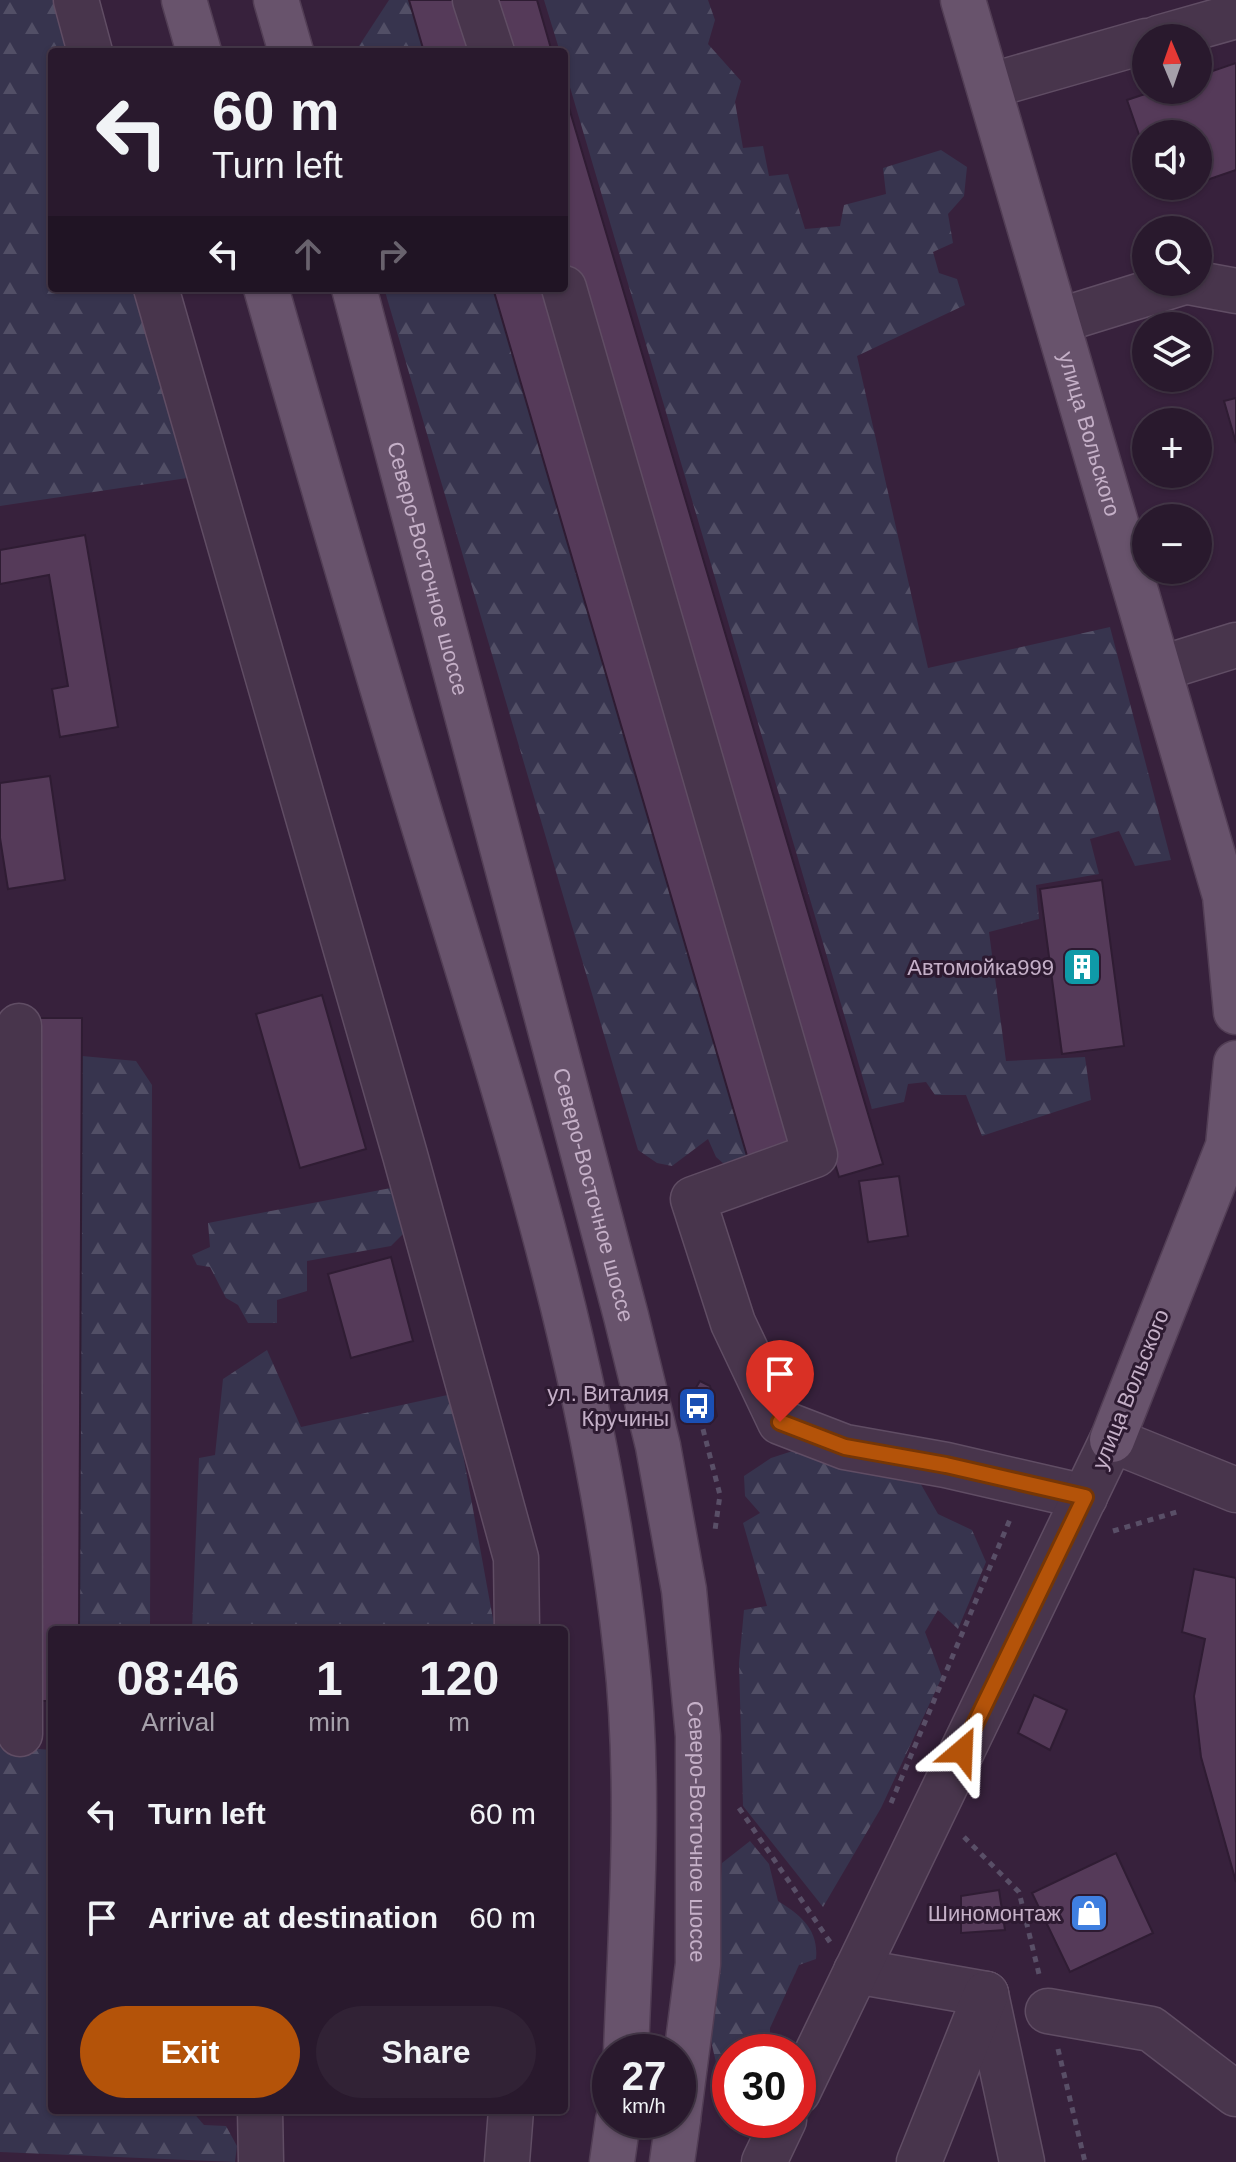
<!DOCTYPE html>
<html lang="en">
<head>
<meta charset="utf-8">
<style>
	body { margin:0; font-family:Helvetica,sans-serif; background:#312235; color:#f1f3f6; height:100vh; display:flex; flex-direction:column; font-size:30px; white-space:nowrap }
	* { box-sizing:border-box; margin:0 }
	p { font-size:26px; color:#a5a0aa }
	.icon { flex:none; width:44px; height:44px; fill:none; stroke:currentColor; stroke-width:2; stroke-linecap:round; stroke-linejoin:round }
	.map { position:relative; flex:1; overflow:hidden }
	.side { position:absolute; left:48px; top:1626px; width:520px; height:488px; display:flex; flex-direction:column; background:#29192d; border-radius:8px; box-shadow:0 2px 6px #0004,0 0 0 2px #453849 }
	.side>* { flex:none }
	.hud { position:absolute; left:48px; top:48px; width:520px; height:244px; border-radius:8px; box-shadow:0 2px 6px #0004,0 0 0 2px #453849; background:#29192d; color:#f1f3f6; overflow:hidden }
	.needle { width:52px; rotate:358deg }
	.fabs { position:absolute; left:1132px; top:24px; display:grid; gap:16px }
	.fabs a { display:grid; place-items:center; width:80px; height:80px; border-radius:50%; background:#29192d; box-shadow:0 2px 6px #0004,0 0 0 2px #453849; font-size:40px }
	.speed { position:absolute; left:592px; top:2034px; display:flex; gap:16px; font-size:40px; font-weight:700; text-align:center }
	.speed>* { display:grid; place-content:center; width:104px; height:104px; border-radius:50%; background:#29192d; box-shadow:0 2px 6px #0004,0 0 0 2px #453849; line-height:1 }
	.speed small { font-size:20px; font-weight:400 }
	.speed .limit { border:12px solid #d22; background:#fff; color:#111 }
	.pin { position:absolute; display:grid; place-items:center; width:68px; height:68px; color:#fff; margin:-82px -34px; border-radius:50% 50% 50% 0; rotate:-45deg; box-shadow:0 0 8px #0007 }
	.pin .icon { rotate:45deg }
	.me { position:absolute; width:88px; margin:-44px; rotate:26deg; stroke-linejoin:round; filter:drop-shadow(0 0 6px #0008) }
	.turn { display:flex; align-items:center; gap:28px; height:168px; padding:0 32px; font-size:36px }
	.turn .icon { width:104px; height:104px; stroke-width:2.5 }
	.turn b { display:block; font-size:56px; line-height:68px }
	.lanes { display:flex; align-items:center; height:76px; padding:0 32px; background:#0003; justify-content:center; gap:40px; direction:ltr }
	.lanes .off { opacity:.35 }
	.eta { display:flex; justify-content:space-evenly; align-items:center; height:136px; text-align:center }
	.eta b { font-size:48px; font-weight:800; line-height:56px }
	.primary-button { display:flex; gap:16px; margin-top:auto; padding:16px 32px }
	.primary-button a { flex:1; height:92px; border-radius:48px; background:#b45309; color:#fff; font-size:32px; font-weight:800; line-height:92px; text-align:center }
	.primary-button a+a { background:#312235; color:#f1f3f6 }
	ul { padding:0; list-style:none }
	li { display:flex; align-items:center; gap:24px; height:104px; padding:0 32px }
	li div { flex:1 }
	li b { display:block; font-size:30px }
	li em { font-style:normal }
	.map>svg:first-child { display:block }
	.forest { fill:url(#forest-firs) }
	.building { fill:#553a59; stroke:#2f1c33; stroke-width:2 }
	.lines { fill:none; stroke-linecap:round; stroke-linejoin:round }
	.minor-casing { stroke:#604d64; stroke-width:47 }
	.major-casing { stroke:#523e55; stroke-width:47 }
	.path { stroke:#594f67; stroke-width:5; stroke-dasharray:6 6; stroke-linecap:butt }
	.minor { stroke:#48354c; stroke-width:44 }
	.major { stroke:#68536c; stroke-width:44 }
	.route-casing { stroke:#753606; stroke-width:20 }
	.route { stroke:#b45309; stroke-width:14 }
	.labels { text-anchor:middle; stroke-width:6; stroke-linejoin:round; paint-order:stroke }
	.street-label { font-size:22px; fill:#c5b0c8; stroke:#2d1a31 }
	.poi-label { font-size:22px; fill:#c5b0c8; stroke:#2d1a31; text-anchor:end }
</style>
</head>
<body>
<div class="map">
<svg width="1236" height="2162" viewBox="0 0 1236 2162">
	<defs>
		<pattern id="forest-firs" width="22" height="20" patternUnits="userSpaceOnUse" patternTransform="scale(2)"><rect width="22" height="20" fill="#37344e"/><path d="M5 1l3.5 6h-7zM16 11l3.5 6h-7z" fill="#524f66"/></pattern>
	</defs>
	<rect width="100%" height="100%" fill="#37213c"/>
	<g class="forest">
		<polygon points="0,0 61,0 75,52 52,52 52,288 141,288 194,477 0,506"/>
		<polygon points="389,0 409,0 424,52 355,52"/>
		<polygon points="544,0 708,0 715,20 708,44 741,81 735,102 743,148 763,146 769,176 788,174 805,229 840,226 844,205 886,194 883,168 941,150 967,167 964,196 948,214 953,243 933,252 939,273 957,279 965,305 857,356 928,668 1110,627 1171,860 1135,866 1119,831 1090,839 1099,874 1036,885 1039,919 989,932 1006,1061 1085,1057 1091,1100 982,1136 966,1095 935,1095 926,1082 908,1084 904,1102 872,1109 564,67 564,52 560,52"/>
		<polygon points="384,288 493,288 750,1166 732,1171 716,1157 708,1139 672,1166 657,1163 638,1150"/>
		<polygon points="82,1056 136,1061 152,1085 150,1630 79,1630"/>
		<polygon points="396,1187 410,1227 391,1246 307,1261 307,1291 277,1300 277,1323 248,1323 238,1305 226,1298 210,1267 197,1265 192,1255 210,1247 208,1223"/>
		<polygon points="267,1350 301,1427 452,1394 495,1630 192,1630 199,1458 215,1455 223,1379"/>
		<polygon points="811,1445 915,1474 938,1514 972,1530 986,1562 958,1629 938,1610 925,1632 942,1677 881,1808 823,1907 743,1806 739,1663 744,1610 767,1606 743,1523 760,1513 745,1496 744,1476 771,1458"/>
		<polygon points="0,1746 52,1750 52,2110 191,2110 204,2125 226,2126 237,2146 235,2162 0,2152"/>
		<path d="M750,1841L769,1864L778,1901C801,1915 819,1930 816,1959L799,1965L770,2028V2052H730V2092L724,2097L711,2041L722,1863Z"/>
	</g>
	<g class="building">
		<polygon points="409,0 459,0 475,52 424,52"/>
		<polygon points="489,0 537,0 552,52 504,52"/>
		<polygon points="1236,63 1236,170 1198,183 1198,134 1146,134 1146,155 1127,100 1157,90 1198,90 1198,76"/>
		<polygon points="564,91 883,1164 839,1177 564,252"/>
		<polygon points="1157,186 1190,186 1160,196"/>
		<polygon points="493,288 544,288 797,1153 750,1166"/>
		<polygon points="1236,398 1236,443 1224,401"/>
		<polygon points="85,535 118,727 60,737 52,689 68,686 49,575 0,584 0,550"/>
		<polygon points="50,776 65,880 8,889 0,838 0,783"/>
		<polygon points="1102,880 1124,1046 1062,1054 1040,889"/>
		<polygon points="322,995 366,1149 300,1168 256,1014"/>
		<polygon points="39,1018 82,1018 79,1630 52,1630 52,1701 36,1701"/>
		<polygon points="899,1176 908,1236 868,1242 859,1181"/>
		<polygon points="391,1257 413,1341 351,1358 328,1274"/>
		<polygon points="700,1381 710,1386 717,1416 710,1424 700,1420 694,1391"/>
		<polygon points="1194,1569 1236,1578 1236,1882 1201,1757 1194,1696 1205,1639 1182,1632"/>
		<polygon points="1034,1695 1067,1710 1050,1750 1018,1733"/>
		<polygon points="1116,1853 1153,1933 1070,1972 1032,1893"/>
		<polygon points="999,1890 1005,1930 961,1933 961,1896"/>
	</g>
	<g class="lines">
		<g class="minor-casing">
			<g id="minor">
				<polyline points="76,0 90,52"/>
				<polyline points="475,0 492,52"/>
				<polyline points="1158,38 1236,16"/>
				<polyline points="989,86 1146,41"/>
				<polyline points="1188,282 1236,291"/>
				<polyline points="156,288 405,1155 516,1558 517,1630"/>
				<polyline points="564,288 815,1155 693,1199 733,1323 780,1422 845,1447 946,1465 1085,1497"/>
				<polyline points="1058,321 1184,282"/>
				<polyline points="1159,669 1236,645"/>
				<polyline points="19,1026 20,1734"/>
				<polyline points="856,1971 986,1994"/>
				<polyline points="986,1994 1022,2162"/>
				<polyline points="1048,2011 1151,2029 1236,2094"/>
				<polyline points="798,2092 1112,1440 1236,1490"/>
				<polyline points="260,2110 261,2162"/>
				<polyline points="507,2162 511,2110"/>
				<polyline points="764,2162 784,2120"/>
				<polyline points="919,2162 986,1994"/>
			</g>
		</g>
		<g class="major-casing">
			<g id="major">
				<polyline points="184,0 199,52"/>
				<polyline points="276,0 291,52"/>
				<path id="s1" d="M963,0L1225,896L1236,1012"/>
				<path d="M266,288C323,487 380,685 441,882C518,1133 598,1389 626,1652C641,1784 631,1919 626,2052"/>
				<path id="s2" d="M354,288L626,1316L658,1446L684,1590L698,1736V1964L678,2119"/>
				<polyline points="1112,1440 1228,1146 1236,1063"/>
				<polyline points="612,2162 618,2120"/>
				<polyline points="672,2162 678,2120"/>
			</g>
		</g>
		<g class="path">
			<polyline points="697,1406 720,1495 715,1530"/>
			<polyline points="1113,1531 1180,1511"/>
			<polyline points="891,1803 1011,1517"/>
			<polyline points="739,1808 830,1942"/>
			<polyline points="964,1837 1019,1892 1039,1974"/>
			<polyline points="1058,2049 1085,2162"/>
		</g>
		<use href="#minor" class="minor"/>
		<use href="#major" class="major"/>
	</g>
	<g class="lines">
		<g class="route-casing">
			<polyline id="route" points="780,1422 845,1447 946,1465 1085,1497 962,1751"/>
		</g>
		<use href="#route" class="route"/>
	</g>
	<defs>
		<g id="building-square" transform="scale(2)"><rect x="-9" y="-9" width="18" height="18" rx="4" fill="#0f9aa8" stroke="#2d1a31"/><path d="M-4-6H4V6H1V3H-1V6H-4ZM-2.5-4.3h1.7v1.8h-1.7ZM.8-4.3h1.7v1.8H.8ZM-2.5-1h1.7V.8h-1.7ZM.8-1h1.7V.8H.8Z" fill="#fff"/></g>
		<g id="bus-square" transform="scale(2)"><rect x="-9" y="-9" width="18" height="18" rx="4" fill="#1a4fb4" stroke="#2d1a31"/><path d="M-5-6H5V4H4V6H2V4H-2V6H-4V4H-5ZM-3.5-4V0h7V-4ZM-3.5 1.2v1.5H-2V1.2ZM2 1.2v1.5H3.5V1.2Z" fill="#fff"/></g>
		<g id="shop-square" transform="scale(2)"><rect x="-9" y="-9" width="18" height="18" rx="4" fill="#3f7fe0" stroke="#2d1a31"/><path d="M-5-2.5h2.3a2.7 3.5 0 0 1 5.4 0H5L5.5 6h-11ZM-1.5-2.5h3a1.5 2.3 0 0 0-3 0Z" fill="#fff"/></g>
	</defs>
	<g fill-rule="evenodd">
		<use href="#building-square" x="1082" y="967"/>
		<use href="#bus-square" x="697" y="1406"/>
		<use href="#shop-square" x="1089" y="1913"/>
	</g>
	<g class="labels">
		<g class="street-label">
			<text dy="8" stroke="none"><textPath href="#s1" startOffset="452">улица Вольского</textPath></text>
			<text dy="8" stroke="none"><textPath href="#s2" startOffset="290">Северо-Восточное шоссе</textPath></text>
			<text dy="8" stroke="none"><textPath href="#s2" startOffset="938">Северо-Восточное шоссе</textPath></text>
			<text transform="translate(1130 1389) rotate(-68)" y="8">улица Вольского</text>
			<text dy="8" stroke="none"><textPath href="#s2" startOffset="1586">Северо-Восточное шоссе</textPath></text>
		</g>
		<g class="poi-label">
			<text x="1054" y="975">Автомойка999</text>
			<text x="669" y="1401">ул. Виталия<tspan x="669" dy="25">Кручины</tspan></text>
			<text x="1061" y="1921">Шиномонтаж</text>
		</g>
	</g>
</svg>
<div class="fabs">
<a><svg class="needle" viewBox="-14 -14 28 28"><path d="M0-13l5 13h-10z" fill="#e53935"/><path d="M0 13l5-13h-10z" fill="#a5a0aa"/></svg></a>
<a><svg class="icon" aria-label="sound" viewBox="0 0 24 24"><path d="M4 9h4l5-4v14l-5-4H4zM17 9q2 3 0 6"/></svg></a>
<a><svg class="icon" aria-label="search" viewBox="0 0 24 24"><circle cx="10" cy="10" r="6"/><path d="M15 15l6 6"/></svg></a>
<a><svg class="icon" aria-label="layers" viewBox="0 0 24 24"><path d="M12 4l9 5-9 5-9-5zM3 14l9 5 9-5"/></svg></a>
<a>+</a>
<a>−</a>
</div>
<div class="speed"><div>27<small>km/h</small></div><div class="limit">30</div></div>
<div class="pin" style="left:780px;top:1422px;background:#d93025"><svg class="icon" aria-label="arrive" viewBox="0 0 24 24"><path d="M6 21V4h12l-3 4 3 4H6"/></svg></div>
<svg class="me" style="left:962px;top:1751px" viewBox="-20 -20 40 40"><path d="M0-17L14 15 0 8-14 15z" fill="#b45309" stroke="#fff" stroke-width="4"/></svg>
<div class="hud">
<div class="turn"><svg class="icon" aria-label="left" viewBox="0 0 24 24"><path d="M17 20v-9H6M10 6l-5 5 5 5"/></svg><div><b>60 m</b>Turn left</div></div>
<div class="lanes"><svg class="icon" aria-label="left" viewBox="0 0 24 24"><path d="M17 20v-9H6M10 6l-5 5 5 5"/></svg><svg class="icon off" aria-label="ahead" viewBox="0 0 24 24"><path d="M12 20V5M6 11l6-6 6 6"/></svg><svg class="icon off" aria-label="right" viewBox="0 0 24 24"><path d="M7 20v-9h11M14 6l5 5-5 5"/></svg></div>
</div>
<section class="side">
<div class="eta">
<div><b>08:46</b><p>Arrival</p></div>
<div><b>1</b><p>min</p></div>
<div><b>120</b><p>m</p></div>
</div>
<ul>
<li><svg class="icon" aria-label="left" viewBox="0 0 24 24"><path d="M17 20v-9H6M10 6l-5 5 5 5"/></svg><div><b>Turn left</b></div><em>60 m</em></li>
<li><svg class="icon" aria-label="arrive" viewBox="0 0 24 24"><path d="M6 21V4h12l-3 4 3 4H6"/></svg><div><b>Arrive at destination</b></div><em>60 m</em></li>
</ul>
<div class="primary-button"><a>Exit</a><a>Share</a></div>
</section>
</div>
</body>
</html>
